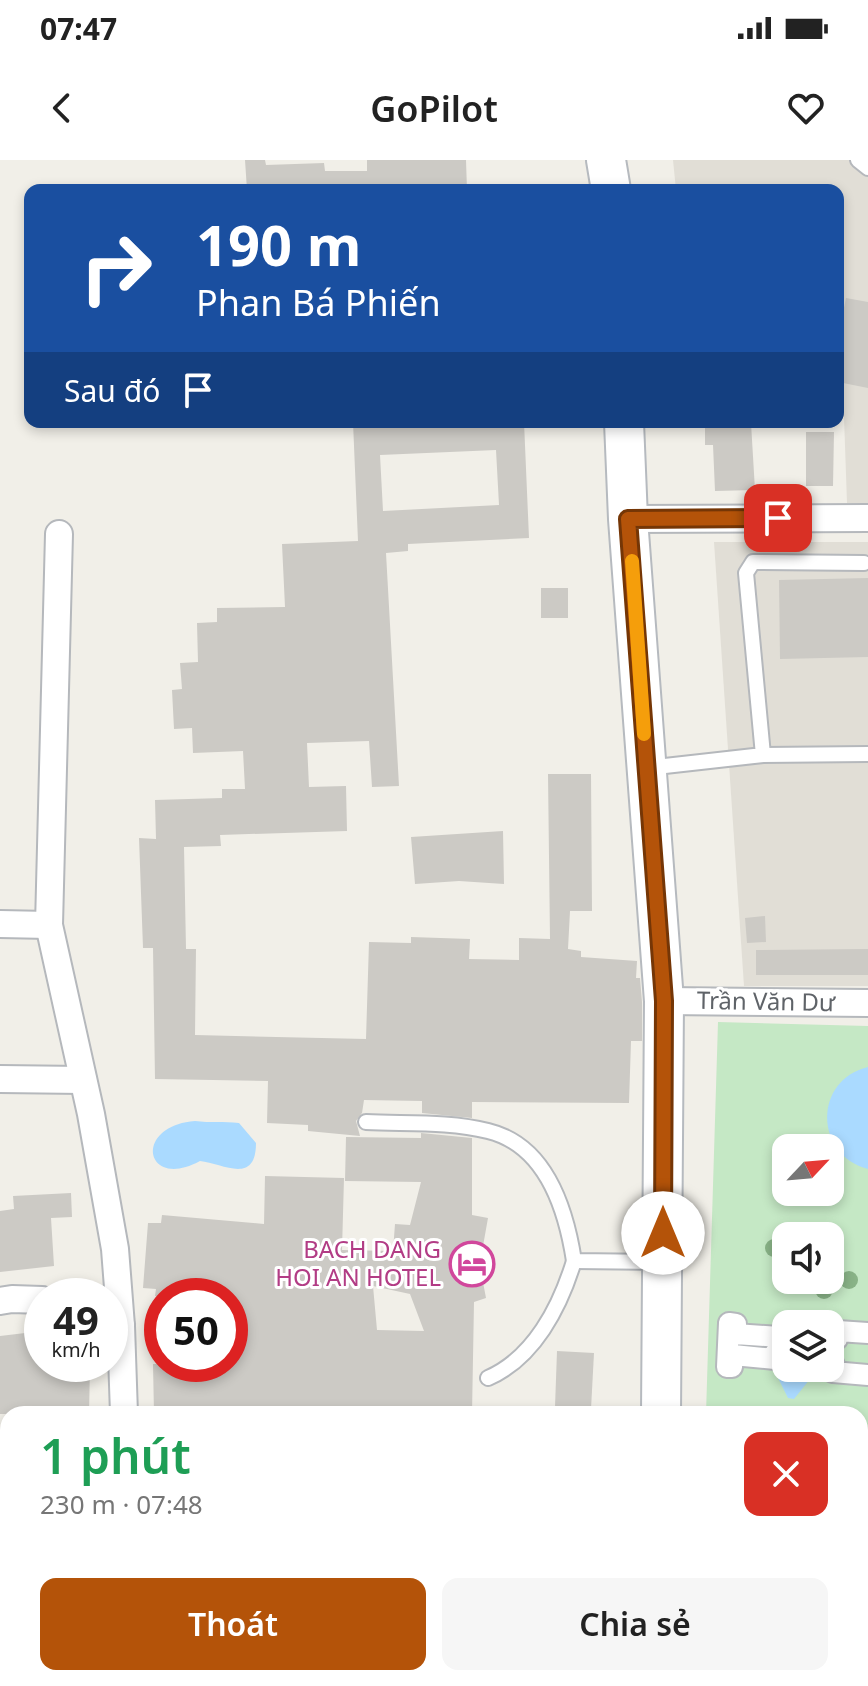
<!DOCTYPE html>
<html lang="vi">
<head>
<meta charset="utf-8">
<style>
	body { margin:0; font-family:"Noto Sans",sans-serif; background:#f6f6f6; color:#222; height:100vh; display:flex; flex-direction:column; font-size:30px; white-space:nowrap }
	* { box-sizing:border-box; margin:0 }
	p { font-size:26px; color:#767676 }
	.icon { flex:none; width:44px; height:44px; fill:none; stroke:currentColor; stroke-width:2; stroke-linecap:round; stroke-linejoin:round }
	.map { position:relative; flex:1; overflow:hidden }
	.drawer { position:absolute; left:0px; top:1246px; width:868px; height:280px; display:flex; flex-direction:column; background:#fff; border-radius:24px 24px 0 0; box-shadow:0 4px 12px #0003 }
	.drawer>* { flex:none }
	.banner { position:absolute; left:24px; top:24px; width:820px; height:244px; border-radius:16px; box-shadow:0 4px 12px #0003; background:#1a4fa0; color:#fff; overflow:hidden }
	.needle { width:52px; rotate:64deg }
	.tools { position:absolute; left:772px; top:974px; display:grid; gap:16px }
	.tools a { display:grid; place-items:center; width:72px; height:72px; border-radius:16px; background:#fff; box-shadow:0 4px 12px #0003; font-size:40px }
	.speed { position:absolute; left:24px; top:1118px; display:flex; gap:16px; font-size:40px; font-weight:700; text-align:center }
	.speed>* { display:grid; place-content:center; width:104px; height:104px; border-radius:50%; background:#fff; box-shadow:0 4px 12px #0003; line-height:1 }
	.speed small { font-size:20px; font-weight:400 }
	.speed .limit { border:12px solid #d22; background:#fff; color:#111 }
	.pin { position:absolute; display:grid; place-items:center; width:68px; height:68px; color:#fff; margin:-34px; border-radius:16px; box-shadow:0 4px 12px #0006 }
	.me { position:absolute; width:88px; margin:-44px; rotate:0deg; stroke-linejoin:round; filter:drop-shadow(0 0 6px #0008) }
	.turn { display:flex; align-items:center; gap:28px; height:168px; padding:0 40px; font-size:36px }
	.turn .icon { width:104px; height:104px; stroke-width:2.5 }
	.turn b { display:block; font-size:56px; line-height:68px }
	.then { display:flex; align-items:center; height:76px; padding:0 40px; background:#0003; gap:16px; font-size:30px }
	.round { display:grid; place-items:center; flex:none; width:84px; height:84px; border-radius:16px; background:#f6f6f6 }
	.summary { display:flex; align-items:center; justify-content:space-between; height:136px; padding:0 40px }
	h1 { font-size:48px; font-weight:600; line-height:60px; color:#1e9e55 }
	.action { display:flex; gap:16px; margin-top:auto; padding:16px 40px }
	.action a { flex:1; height:92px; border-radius:16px; background:#b45309; color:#fff; font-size:32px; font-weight:600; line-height:92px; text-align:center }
	.action a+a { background:#f6f6f6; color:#222 }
	.status { display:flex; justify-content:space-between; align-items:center; height:56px; padding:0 40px; background:#fff; direction:ltr }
	.status svg { height:22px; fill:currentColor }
	header { display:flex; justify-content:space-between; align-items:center; height:104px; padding:0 40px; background:#fff; font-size:36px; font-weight:600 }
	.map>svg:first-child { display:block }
	.education { fill:#e1ded6 }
	.green { fill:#c5e8c5; fill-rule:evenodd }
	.water { fill:#aadaff }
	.building { fill:#cccac5; fill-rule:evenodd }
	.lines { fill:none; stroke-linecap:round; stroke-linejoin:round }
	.service-casing { stroke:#b5b8bc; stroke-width:18 }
	.pedestrian-casing { stroke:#b5b8bc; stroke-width:24 }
	.minor-casing { stroke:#b5b8bc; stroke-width:30 }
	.tertiary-casing { stroke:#b5b8bc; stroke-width:38 }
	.secondary-casing { stroke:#b6babf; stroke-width:42 }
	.service { stroke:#fff; stroke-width:14 }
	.pedestrian { stroke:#fff; stroke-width:20 }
	.minor { stroke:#fff; stroke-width:26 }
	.tertiary { stroke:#fff; stroke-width:34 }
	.secondary { stroke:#fff; stroke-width:38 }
	.tree { fill:#89b387 }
	.route-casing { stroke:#753606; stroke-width:20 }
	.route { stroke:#b45309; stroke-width:14 }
	.slow { stroke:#f59e0b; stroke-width:14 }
	.labels { text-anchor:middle; stroke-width:6; stroke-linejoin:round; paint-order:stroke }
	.street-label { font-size:24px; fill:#5f6368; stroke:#fff }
	.hotel-label { font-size:24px; fill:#b23c85; stroke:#fff; text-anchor:end }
</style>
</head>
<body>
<div class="status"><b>07:47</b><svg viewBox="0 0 49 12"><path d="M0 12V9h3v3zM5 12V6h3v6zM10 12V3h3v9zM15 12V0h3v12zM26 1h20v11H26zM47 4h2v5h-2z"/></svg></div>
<header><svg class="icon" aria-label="back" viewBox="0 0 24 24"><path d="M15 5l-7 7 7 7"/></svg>GoPilot<svg class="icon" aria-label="heart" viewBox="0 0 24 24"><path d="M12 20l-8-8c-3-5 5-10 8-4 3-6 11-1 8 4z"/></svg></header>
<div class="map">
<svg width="868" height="1526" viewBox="0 0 868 1526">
	<rect width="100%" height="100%" fill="#f1efe8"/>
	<g class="education">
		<polygon points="673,0 868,0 868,344 847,343 844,257 838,256 838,30 676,30"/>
		<polygon points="714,382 868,382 868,826 744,826"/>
	</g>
	<path class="green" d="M718,862L868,866V1344L860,1343V1254H706ZM786,988H830V1032H786ZM786,1076H830V1120H786ZM786,1164H830V1208H786Z"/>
	<g class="water">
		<path d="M868,907V1009C814,995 813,920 868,907Z"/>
		<path d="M195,961C210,963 224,961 239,963L256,983C256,1026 222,1003 200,1001C145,1031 132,966 195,961Z"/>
		<polygon points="786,1174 786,1208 806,1208 814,1214 794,1239 788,1238 775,1212 776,1204 783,1204"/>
	</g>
	<g class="building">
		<polygon points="245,0 265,0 266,5 324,3 325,11 367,11 367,0 466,0 467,30 247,30"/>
		<polygon points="846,138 868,142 868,228 838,222 838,177"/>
		<path d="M353,262H524L529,378L408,384V391L386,393L399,626L372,627L369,581L307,583L309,627L346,626L347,671L220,675L221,686L184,687L186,789H196L195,875L366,879L369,782L411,783V777L470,779L469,799L519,800V778L550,779L548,614H591L592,751H570L568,789L581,791V797L637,801L636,818H640L642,842V881H631L629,943L472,942V958L422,953V941L364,940L362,953L356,961L360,976L308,971V965L267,963L268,921L155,919L153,788H143L139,678L156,679L155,640L222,638V629H245L243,591L193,593L192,568L174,569L172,530L182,529L180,503L198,502L197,463L217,462V448L285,447L282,384L358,381ZM496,290L499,345L383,351L380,295Z"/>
		<polygon points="705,263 751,263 755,330 715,331 713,285 705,285"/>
		<polygon points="806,272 834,272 833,326 806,326"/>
		<polygon points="868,418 868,497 780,499 779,420"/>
		<rect x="541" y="428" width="27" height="30"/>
		<polygon points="503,671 504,724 459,721 415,724 411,677"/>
		<polygon points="765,756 766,782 747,783 745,758"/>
		<polygon points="868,789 868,815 756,815 756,790"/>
		<path d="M421,973L472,978V1055L488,1058L483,1086L488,1087V1116L482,1117L486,1138L474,1142L472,1254H154L153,1204H230V1166L235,1136H155L156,1129L143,1128L148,1063H161L162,1055L264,1064L265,1016L344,1018L342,1090L393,1091L395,1064L410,1065L421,1022L345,1021L346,977L421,978ZM373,1126L410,1134L424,1171L377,1170Z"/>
		<polygon points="71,1033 72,1057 51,1058 54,1106 0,1112 0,1051 14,1049 13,1036"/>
		<polygon points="42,1171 42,1204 90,1206 89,1254 0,1254 0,1176"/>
		<polygon points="557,1191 594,1193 591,1249 555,1247"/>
	</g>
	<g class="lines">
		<g class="service-casing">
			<g id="service">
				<polyline points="858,0 868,8"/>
				<polyline points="763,595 868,594"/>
				<polyline points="647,608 763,595 746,413 753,402 864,403"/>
				<path d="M366,962C406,964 449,961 488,971C546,985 566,1049 574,1101L662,1102"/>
				<path d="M488,1218C534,1198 560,1147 574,1101"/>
			</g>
		</g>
		<g class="pedestrian-casing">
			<g id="pedestrian">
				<polyline points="830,1178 837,1179 838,1171 868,1173"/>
				<polyline points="786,1183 779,1182 779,1177 735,1174 736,1164 729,1163 727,1207 732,1207 733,1195 775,1199 775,1193 786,1193"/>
				<polyline points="830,1205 834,1205 833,1212 868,1215"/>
			</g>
		</g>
		<g class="minor-casing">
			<g id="minor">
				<polyline points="628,359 868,358"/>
				<polyline points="59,374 49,765 91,954 115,1089 121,1166"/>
				<polyline points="0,764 49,765"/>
				<polyline points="664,841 868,843"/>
				<polyline points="0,919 83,920"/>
				<polyline points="0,1141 12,1139 42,1140"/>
				<polyline points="110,1160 121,1166 124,1254"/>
				<polyline points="449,1526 450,1518"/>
			</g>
		</g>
		<g class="tertiary-casing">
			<g id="tertiary">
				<polyline points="0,1337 8,1336"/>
				<polyline points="860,1368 868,1369"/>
			</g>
		</g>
		<g class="secondary-casing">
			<g id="secondary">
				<polyline points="606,0 611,30"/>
				<polyline points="624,262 628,359 664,841 661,1254"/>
				<polyline points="641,1526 641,1518"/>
			</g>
		</g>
		<use href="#service" class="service"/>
		<use href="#pedestrian" class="pedestrian"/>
		<use href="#minor" class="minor"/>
		<use href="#tertiary" class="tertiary"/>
		<use href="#secondary" class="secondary"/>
	</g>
	<g class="tree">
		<circle cx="774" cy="1088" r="9"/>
		<circle cx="849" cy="1120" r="9"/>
		<circle cx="824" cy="1130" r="9"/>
	</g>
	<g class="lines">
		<g class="route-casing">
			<polyline id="route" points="663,1073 664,841 628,359 778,358"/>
		</g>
		<use href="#route" class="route"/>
		<polyline class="slow" points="632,401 644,574"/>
	</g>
	<defs>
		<g id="hotel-ring" transform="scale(2.3)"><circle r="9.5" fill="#fff" stroke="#d1479c" stroke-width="1.5"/><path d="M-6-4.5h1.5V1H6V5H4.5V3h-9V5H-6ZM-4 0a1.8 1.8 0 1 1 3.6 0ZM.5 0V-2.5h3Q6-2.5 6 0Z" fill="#d1479c"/></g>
	</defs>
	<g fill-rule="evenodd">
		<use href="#hotel-ring" x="472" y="1104"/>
	</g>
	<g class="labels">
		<g class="street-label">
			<text transform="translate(766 842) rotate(1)" y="8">Trần Văn Dư</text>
		</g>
		<g class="hotel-label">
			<text x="441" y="1098">BACH DANG<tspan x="441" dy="28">HOI AN HOTEL</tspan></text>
		</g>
	</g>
</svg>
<div class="tools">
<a><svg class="needle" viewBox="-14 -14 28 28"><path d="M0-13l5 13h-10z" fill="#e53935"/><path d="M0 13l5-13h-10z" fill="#767676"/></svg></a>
<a><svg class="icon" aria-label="sound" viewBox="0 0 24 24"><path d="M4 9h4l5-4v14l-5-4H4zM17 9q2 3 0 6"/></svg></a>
<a><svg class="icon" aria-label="layers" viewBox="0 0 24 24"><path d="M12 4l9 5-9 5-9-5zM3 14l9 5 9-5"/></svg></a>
</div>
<div class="speed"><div>49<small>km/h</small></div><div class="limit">50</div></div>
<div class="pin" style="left:778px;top:358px;background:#d93025"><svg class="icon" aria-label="arrive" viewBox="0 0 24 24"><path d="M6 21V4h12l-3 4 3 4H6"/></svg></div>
<svg class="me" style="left:663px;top:1073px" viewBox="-20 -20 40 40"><circle r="19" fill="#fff"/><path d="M0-13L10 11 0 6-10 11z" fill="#b45309"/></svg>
<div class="banner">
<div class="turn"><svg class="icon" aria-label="right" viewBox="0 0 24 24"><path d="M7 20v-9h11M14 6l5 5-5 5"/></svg><div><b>190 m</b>Phan Bá Phiến</div></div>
<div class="then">Sau đó<svg class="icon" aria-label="arrive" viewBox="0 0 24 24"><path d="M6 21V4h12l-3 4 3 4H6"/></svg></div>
</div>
<section class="drawer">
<div class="summary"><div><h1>1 phút</h1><p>230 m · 07:48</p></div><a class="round" style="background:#d93025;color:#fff"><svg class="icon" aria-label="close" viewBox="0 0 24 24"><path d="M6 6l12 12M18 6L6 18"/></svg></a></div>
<div class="action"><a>Thoát</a><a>Chia sẻ</a></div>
</section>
</div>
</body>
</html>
